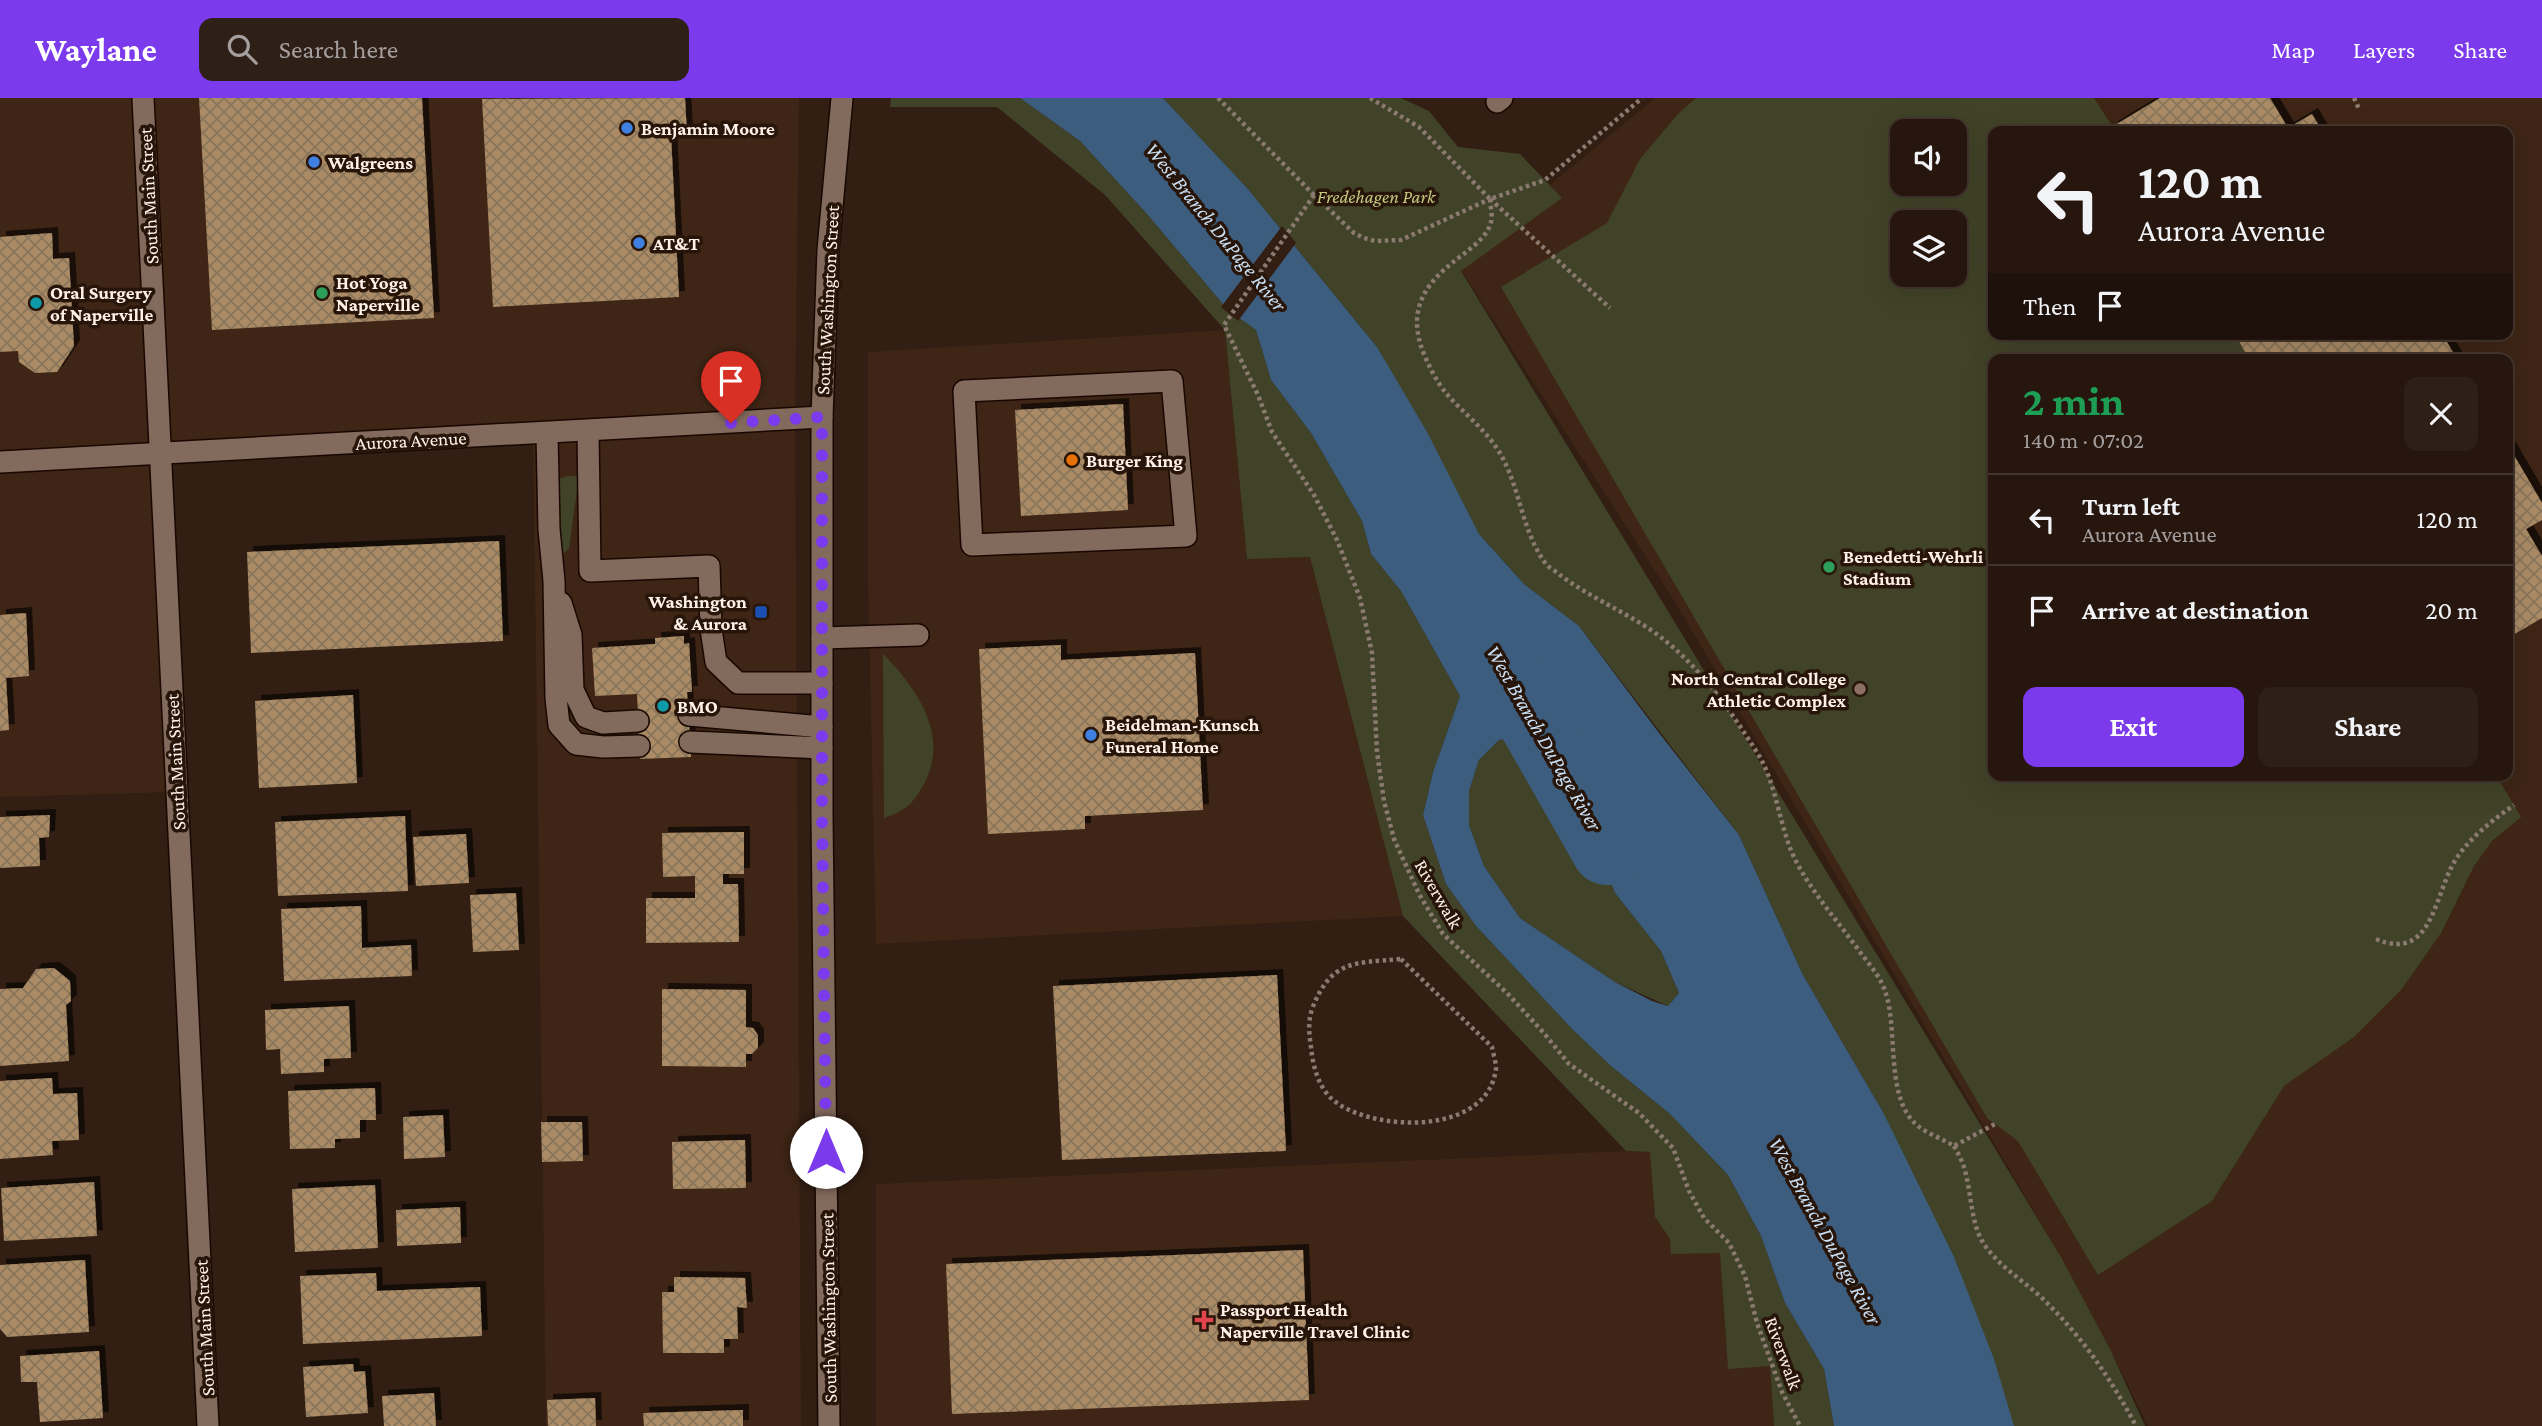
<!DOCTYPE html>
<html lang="en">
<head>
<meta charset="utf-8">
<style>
	body { margin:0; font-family:"Crimson Pro",serif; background:#2e1f17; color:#f1f3f6; height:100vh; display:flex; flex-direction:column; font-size:26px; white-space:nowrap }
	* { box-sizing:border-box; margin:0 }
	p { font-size:23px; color:#a49f9e }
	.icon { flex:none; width:38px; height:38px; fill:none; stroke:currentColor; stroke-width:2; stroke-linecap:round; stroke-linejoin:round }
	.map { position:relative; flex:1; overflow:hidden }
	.drawer { position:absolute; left:1988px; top:256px; width:525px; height:427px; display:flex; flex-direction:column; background:#26160e; border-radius:14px; box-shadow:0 7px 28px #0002,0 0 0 2px #42352e }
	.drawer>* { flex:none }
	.hud { position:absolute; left:1988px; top:28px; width:525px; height:214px; border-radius:14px; box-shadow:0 7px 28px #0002,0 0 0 2px #42352e; background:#26160e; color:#f1f3f6; overflow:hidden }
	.controls { position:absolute; left:1890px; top:21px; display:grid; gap:14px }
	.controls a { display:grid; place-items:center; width:77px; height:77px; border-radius:14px; background:#26160e; box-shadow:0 7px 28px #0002,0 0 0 2px #42352e; font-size:35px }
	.pin { position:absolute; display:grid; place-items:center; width:60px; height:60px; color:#fff; margin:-72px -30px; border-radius:50% 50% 50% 0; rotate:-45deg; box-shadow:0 0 7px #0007 }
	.pin .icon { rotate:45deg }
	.me { position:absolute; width:77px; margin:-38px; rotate:0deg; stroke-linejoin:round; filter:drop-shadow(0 0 5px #0008) }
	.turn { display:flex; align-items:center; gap:24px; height:147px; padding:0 35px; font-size:32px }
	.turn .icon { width:91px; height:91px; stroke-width:2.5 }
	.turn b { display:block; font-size:49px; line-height:60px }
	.then { display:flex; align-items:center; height:66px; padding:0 35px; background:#0003; gap:14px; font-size:26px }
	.round { display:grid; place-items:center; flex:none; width:74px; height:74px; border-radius:14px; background:#2e1f17 }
	.headline { display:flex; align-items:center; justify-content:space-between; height:119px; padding:0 35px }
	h1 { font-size:42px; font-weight:700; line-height:52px; color:#1e9e55 }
	.cta { display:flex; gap:14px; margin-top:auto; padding:14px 35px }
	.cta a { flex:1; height:80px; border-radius:14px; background:#7c3aed; color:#fff; font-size:28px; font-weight:700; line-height:80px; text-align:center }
	.cta a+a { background:#2e1f17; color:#f1f3f6 }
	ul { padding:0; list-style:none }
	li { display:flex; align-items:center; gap:21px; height:91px; padding:0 35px; border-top:2px solid #42352e }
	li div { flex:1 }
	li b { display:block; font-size:26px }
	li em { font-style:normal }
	header { display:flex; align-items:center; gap:42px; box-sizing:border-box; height:98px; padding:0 35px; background:#7c3aed; color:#fff }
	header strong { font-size:33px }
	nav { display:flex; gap:38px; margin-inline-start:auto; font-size:24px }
	.search { width:490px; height:63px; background:#2e1f17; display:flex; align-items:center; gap:18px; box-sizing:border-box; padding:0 24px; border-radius:14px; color:#a49f9e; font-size:26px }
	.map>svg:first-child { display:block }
	.built { fill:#3e2515; fill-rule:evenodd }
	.green { fill:#414328; fill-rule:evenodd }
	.water { fill:#3c5d7d; fill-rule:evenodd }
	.pier { fill:#321e12 }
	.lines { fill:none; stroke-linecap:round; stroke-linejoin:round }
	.river { stroke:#3c5d7d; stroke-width:72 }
	.building { fill:url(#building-cross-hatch); filter:url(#shadow) }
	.lane-casing { stroke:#190801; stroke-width:24 }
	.street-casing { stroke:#190801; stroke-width:24 }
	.secondary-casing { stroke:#190801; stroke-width:24 }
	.path { stroke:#8b7a70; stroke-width:4.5; stroke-dasharray:3.5 3.5; stroke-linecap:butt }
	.lane { stroke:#826a5c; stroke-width:21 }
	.street { stroke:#826a5c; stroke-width:21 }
	.secondary { stroke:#826a5c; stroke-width:21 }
	.route { stroke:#7c3aed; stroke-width:12; stroke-dasharray:0 21.6 }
	.shop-dot { fill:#3f7fe0; stroke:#281509; stroke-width:2.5 }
	.leisure-dot { fill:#2e9e5b; stroke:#281509; stroke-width:2.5 }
	.culture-dot { fill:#0f9aa8; stroke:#281509; stroke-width:2.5 }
	.food-dot { fill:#e8710a; stroke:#281509; stroke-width:2.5 }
	.transit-dot { fill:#1a4fb4; stroke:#281509; stroke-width:2.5 }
	.education-dot { fill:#8d6e63; stroke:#281509; stroke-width:2.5 }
	.health-dot { fill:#e0444e; stroke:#281509; stroke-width:2.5 }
	.labels { text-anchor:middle; stroke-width:7; stroke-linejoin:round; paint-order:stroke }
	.poi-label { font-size:19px; font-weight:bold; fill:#fff1e9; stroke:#281509; text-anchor:start }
	.street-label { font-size:19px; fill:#fff1e9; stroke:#281509 }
	.park-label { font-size:19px; font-style:italic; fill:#c5ca81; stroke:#281509 }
	.water-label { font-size:21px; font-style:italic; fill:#cae0f6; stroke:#281509 }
</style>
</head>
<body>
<header>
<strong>Waylane</strong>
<div class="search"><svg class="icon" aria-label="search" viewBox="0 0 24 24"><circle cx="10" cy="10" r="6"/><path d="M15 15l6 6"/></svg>Search here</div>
<nav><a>Map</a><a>Layers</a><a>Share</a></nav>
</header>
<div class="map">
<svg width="2542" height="1328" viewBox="0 0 2542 1328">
	<defs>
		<pattern id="building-cross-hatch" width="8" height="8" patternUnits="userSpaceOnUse" patternTransform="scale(1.75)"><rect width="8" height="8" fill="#aa8b65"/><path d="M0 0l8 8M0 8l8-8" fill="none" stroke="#89745a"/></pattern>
		<filter id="shadow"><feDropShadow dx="6" dy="-6" stdDeviation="0" flood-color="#0009"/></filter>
	</defs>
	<rect width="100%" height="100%" fill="#321e12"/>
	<g class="built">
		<polygon points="0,0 799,0 795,316 801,1328 546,1328 533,330 151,351 174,694 0,699"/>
		<path d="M1655,0H2542V1328H2148L2110,1251L2061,1159L1675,504L1461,172L1562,100L1550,87ZM1902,33H1955V86H1902ZM1993,33H2508V236H1993ZM1902,124H1955V177H1902ZM1993,261H2508V677H1993Z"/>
		<polygon points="1225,232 1247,461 1310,459 1403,818 876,846 868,481 868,254"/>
		<polygon points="1626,1053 1650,1054 1655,1119 1671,1141 1720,1155 1728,1270 1770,1268 1774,1328 876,1328 876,1086"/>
	</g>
	<g class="green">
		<polygon points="891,0 1020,0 1080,43 1147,116 1227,211 1256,232 1271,282 1311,335 1362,423 1371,456 1401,493 1460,598 1433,674 1423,717 1446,786 1476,828 1573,932 1611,968 1670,1016 1728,1077 1761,1138 1785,1205 1824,1271 1834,1328 1774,1328 1770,1268 1728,1271 1720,1155 1671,1156 1670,1141 1655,1119 1650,1054 1626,1053 1403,818 1310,459 1247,461 1225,232 1105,97 997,9 890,9"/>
		<polygon points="1163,0 1401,0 1429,13 1458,49 1520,56 1562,100 1461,173 2061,1159 2110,1251 2145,1328 2012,1328 1883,1014 1803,877 1739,737 1579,528 1524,486 1479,436 1377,249 1248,91"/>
		<path d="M1696,0H2094L2112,28L2160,0L2288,30L2312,16L2322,33H1993V236H2442L2457,261H1993V677H2496L2521,719L2492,743L2474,768L2441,835L2401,892L2354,939L2284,988L2212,1103L2098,1177L2018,1043L1987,1020L1501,189L1607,125L1640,61L1678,16ZM1902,33H1955V86H1902ZM1902,124H1955V177H1902Z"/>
		<polygon points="567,378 577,378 578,384 569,451 563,456 560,451 559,381"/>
		<path d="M883,556C917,590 950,638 924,686C912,707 906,712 884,720Z"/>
		<polygon points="1519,639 1536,642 1555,657 1565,687 1598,752 1615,795 1661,853 1679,895 1668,908 1615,884 1520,820 1484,768 1469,727 1469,693 1479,662 1499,642"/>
	</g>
	<path class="water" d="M1020,0H1163L1248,91L1377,249L1427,334L1479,436L1524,486L1579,528L1656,631L1739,737L1803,877L1883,1014L1954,1159L1994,1261L2014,1328H1834L1824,1271L1785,1205L1761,1138L1728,1077L1670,1016L1611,968L1573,932L1476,828L1446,786L1423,717L1433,674L1460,598L1401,493L1371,456L1362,423L1311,335L1271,282L1256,232L1227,211L1147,116L1080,43ZM1519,639L1536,642L1555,657L1565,687L1598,752L1615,795L1661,853L1679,895L1668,908L1652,903L1615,884L1520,820L1484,768L1469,727V693L1479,662L1499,642Z"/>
	<polygon class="pier" points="1282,128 1296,145 1238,223 1221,209"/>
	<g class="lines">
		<polyline class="river" points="1504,570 1607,751"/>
	</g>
	<g class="building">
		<polygon points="199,0 422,0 434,220 212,232"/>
		<polygon points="685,0 687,36 671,37 679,199 493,209 482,1"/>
		<polygon points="2160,0 2270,0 2288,30 2312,16 2322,33 2114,33 2112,29"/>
		<polygon points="52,135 53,161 69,160 74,248 57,274 35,275 19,264 18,253 0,254 0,139"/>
		<polygon points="2235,236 2442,236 2457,261 2249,261"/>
		<polygon points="1123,306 1128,412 1021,418 1015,312"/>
		<polygon points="2508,347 2542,405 2542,422 2526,431 2542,458 2542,520 2508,540"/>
		<polygon points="499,443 503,543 251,555 247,454"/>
		<polygon points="26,515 29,578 6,580 9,632 0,633 0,517"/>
		<polygon points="684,538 684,546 689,545 692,594 687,594 691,659 640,661 637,596 595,598 592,550 655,546 655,540"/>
		<polygon points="1061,547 1061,562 1195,555 1203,712 1085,718 1085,731 988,736 979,551"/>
		<polygon points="353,597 357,685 259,690 255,603"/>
		<polygon points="50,717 49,739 39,740 40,768 0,770 0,719"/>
		<polygon points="405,718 408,793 278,798 275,724"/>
		<polygon points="744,734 744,776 723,776 723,786 738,786 739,844 646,845 646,800 695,800 695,778 663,779 662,735"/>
		<polygon points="466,736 469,785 416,788 413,739"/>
		<polygon points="516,795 519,852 473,854 470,797"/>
		<polygon points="361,808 362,850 411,847 412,878 284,883 281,811"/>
		<polygon points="54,870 70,883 71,903 66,907 69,963 0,968 0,891 23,890 36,871"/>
		<polygon points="1277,877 1286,1053 1062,1062 1053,888"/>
		<polygon points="662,891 746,892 746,929 753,930 758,937 758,950 752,956 746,956 746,969 662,968"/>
		<polygon points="349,908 351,960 324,961 324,974 281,976 280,951 266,952 265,912"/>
		<polygon points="52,980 53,996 77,995 79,1042 52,1043 53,1057 0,1061 0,983"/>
		<polygon points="375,990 376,1022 360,1022 360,1040 335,1041 335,1050 290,1051 288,993"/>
		<polygon points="443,1017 445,1059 404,1061 403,1019"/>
		<polygon points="541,1024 582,1024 583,1063 542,1064"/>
		<polygon points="745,1042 746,1090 673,1091 672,1044"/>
		<polygon points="94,1084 97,1138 4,1143 1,1090"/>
		<polygon points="375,1087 378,1150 295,1154 292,1091"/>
		<polygon points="460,1109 461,1145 397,1148 396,1112"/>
		<polygon points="1303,1152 1309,1302 952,1316 946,1166"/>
		<polygon points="85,1162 89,1234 7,1239 0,1231 0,1167"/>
		<polygon points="376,1175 377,1193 480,1189 482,1238 303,1246 300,1178"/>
		<polygon points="674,1179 745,1180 747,1210 737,1209 738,1241 724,1241 724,1255 663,1255 662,1194 674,1194"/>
		<polygon points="99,1253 103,1320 40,1324 37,1284 21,1284 20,1258"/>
		<polygon points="353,1266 354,1274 365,1273 368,1315 306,1319 303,1269"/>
		<polygon points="434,1295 436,1328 384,1328 382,1298"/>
		<polygon points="595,1300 596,1328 548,1328 547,1302"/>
		<polygon points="743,1312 743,1328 644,1328 643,1315"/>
	</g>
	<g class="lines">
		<g class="lane-casing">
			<g id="lane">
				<polyline points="1497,4 1502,0"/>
				<polygon points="1172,283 1186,438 972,447 964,293"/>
				<polyline points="588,333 590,473 709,468 711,531 716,564 738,585 822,585"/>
				<polyline points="547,335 549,431 554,483 556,600 559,627 576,646 603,649 639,648"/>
				<polyline points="561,505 571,537 573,592 586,619 603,625 638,623"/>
				<polyline points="822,540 918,537"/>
				<polyline points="689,617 822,629"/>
				<polyline points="690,644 822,650"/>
			</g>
		</g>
		<g class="street-casing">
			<polyline id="street" points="143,0 208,1328"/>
		</g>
		<g class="secondary-casing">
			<g id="secondary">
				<polyline points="0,364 822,319"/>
				<polyline points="829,1328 822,718 822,319 828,152 842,0"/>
			</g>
		</g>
		<g class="path">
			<polyline points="1218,0 1314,97 1354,135 1364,140 1375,143 1401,142 1490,101"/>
			<polyline points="1370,0 1419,29 1490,101 1545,82 1642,0"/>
			<polyline points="2354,0 2359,11"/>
			<polyline points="1314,97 1224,227 1258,297 1272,334 1314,397 1337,442 1360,500 1372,555 1377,654 1384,703 1394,741 1419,796 1443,836 1507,895 1543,934 1569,966 1639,1015 1673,1050 1689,1093 1704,1120 1729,1145 1745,1178 1757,1225 1782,1294 1800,1328"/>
			<path d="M1490,101C1490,107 1493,117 1491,124C1488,137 1475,147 1465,155C1432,179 1407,204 1421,248C1426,263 1436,283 1446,295C1462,314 1484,330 1498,352C1520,386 1521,433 1546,466C1549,470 1556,473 1560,477C1588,498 1621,512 1651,532C1697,564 1729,610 1758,656C1778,688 1779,733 1798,767C1815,798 1839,825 1860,854C1869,866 1880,878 1885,893C1899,931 1884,1001 1918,1028C1928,1036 1943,1041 1954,1048L1995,1026"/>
			<polyline points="1490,101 1610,210"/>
			<path d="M2376,841C2435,866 2434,791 2458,758C2473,737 2493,722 2514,707"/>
			<path d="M1401,861L1492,949C1493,955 1496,964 1496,970C1489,1037 1378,1034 1337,1005C1319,993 1313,969 1311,949C1309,936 1308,923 1312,911C1331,862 1353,865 1401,861Z"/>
			<path d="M1954,1048C1959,1057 1964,1066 1966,1077C1972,1100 1971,1129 1986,1149C2002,1171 2026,1184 2045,1203C2083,1240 2111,1281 2136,1328"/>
		</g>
		<use href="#lane" class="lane"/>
		<use href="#street" class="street"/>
		<use href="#secondary" class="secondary"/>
	</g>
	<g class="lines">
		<polyline class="route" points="731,325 822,319 822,718 826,1054"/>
	</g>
	<g class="shop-dot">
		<circle cx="627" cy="30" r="7"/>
		<circle cx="314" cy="64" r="7"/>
		<circle cx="639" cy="145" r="7"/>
		<circle cx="1091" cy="637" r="7"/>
	</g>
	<g class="leisure-dot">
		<circle cx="322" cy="195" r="7"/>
		<circle cx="1829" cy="469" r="7"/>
	</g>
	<g class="culture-dot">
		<circle cx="36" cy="205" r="7"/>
		<circle cx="663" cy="608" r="7"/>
	</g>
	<circle class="food-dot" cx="1072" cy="362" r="7"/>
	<rect class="transit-dot" x="754" y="507" width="14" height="14" rx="3.5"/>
	<circle class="education-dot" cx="1860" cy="591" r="7"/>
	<path class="health-dot" d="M1200.5 1211.5h7v7h7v7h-7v7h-7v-7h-7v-7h7z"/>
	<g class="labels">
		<g class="poi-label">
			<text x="641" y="37">Benjamin Moore</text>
			<text x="328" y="71">Walgreens</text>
			<text x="653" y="152">AT&amp;T</text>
			<text x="336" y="191">Hot Yoga<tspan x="336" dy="22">Naperville</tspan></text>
			<text x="50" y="201">Oral Surgery<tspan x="50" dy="22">of Naperville</tspan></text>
			<text x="1086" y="369">Burger King</text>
			<text x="1843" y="465">Benedetti-Wehrli<tspan x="1843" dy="22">Stadium</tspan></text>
			<text x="747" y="510" text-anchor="end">Washington<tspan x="747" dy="22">&amp; Aurora</tspan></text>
			<text x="1846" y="587" text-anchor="end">North Central College<tspan x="1846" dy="22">Athletic Complex</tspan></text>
			<text x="677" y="615">BMO</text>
			<text x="1105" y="633">Beidelman-Kunsch<tspan x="1105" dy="22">Funeral Home</tspan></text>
			<text x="1220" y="1218">Passport Health<tspan x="1220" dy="22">Naperville Travel Clinic</tspan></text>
		</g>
		<g class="street-label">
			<text transform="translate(148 98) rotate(-93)" y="7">South Main Street</text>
			<text transform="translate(827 202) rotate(-87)" y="7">South Washington Street</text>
			<text transform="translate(411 342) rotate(-3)" y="7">Aurora Avenue</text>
			<text transform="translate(175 664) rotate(-93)" y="7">South Main Street</text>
			<text transform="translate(1439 796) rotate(60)" y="7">Riverwalk</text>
			<text transform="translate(828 1210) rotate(-91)" y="7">South Washington Street</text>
			<text transform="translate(204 1230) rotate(-93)" y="7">South Main Street</text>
			<text transform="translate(1784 1255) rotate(70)" y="7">Riverwalk</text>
		</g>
		<g class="park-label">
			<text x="1376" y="105">Fredehagen Park</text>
		</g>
		<g class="water-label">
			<text transform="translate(1216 129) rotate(51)" y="7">West Branch DuPage River</text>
			<text transform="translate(1544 640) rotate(60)" y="7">West Branch DuPage River</text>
			<text transform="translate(1825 1133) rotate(61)" y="7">West Branch DuPage River</text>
		</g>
	</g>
</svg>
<div class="controls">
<a><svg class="icon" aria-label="sound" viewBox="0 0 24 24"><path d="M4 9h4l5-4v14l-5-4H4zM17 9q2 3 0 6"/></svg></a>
<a><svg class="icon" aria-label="layers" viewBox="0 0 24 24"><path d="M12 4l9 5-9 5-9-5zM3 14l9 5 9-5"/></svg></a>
</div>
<div class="pin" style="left:731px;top:325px;background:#d93025"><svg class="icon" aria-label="arrive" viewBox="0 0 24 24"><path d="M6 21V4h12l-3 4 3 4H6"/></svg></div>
<svg class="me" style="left:826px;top:1054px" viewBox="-20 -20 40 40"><circle r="19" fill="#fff"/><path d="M0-13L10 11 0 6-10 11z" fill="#7c3aed"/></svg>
<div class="hud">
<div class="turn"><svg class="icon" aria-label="left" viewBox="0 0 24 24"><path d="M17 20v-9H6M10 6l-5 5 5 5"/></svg><div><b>120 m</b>Aurora Avenue</div></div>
<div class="then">Then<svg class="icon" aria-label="arrive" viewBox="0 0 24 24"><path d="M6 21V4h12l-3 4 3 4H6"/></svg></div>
</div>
<section class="drawer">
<div class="headline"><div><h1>2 min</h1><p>140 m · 07:02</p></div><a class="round"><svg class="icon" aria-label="close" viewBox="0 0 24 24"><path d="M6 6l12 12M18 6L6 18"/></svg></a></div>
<ul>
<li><svg class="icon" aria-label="left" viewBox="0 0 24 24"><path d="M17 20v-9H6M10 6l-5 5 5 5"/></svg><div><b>Turn left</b><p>Aurora Avenue</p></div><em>120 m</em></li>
<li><svg class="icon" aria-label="arrive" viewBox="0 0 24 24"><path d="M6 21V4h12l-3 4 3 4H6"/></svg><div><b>Arrive at destination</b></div><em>20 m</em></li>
</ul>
<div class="cta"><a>Exit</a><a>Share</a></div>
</section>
</div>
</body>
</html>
